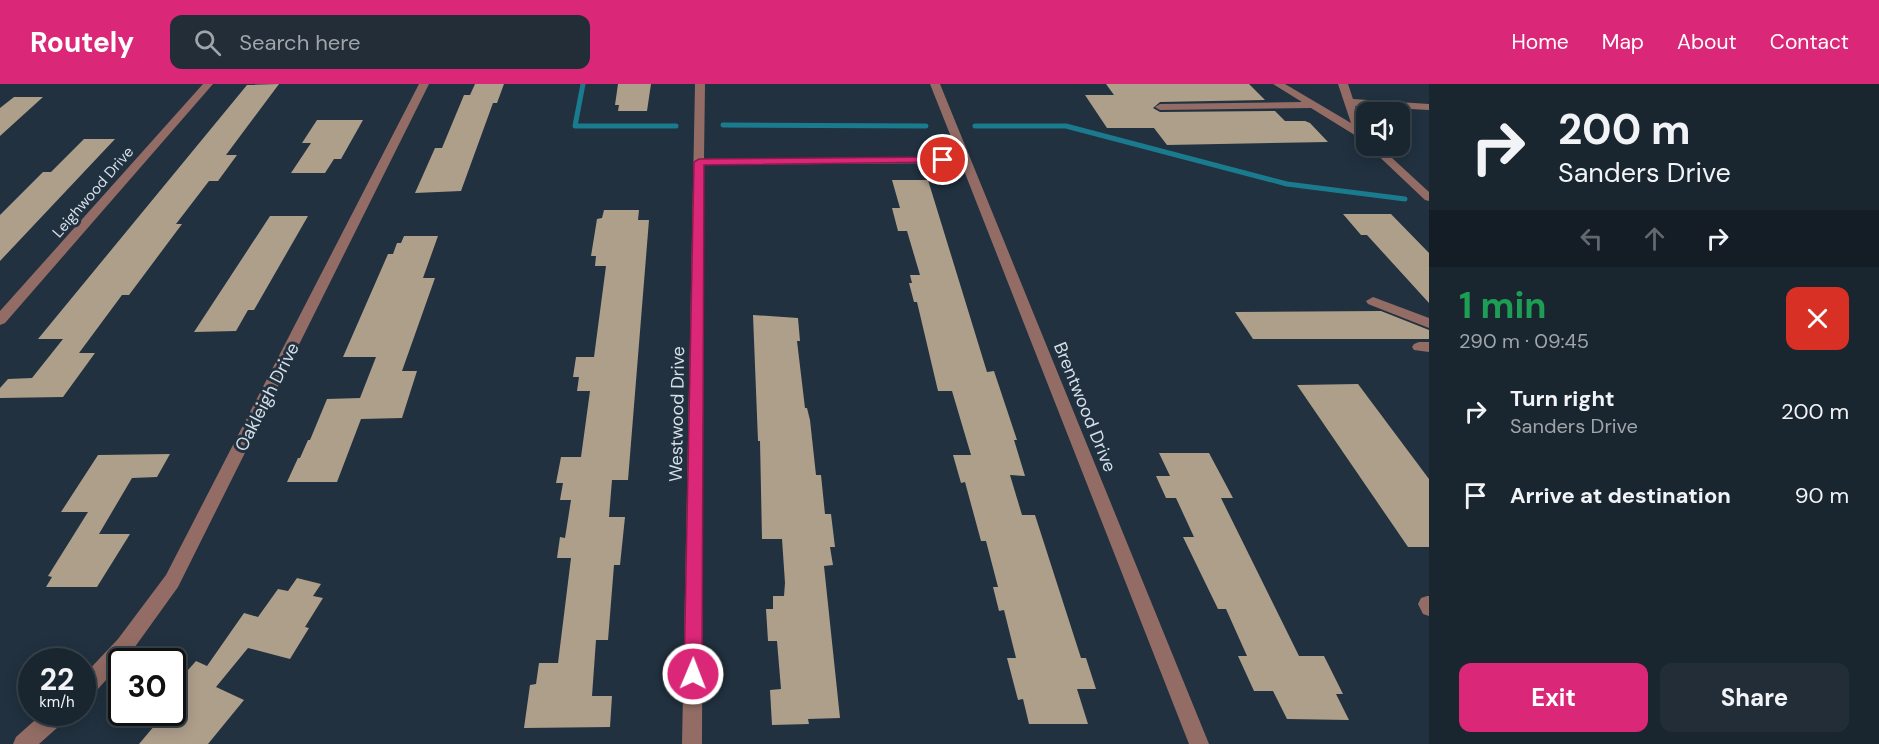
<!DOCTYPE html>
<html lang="en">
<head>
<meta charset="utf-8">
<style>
	body { margin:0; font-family:"DM Sans",sans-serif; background:#222d37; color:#f1f3f6; height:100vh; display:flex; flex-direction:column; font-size:22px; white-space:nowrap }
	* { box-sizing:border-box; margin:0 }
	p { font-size:20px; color:#9fa5aa }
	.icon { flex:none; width:33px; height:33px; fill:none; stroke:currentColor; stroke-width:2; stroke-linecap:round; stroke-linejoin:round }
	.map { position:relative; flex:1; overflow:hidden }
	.drawer { display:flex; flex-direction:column; background:#19252f; width:450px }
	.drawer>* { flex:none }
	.banner { background:#19252f; color:#f1f3f6; overflow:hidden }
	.buttons { position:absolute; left:1356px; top:18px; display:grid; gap:12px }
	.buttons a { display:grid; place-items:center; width:54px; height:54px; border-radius:12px; background:#19252f; box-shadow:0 3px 15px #0003,0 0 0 2px #37424b; font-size:30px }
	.speed { position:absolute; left:18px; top:564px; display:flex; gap:12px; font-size:30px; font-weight:700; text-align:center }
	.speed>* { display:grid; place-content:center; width:78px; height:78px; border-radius:50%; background:#19252f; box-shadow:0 3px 15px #0003,0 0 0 2px #37424b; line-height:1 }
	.speed small { font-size:15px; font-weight:400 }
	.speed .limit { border:3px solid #111; border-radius:9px; background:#fff; color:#111 }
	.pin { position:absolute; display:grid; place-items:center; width:51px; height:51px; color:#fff; margin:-26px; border:3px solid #fff; border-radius:50%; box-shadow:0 2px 6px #0007 }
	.me { position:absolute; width:66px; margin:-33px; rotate:1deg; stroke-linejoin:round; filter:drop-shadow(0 0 4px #0008) }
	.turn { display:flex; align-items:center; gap:21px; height:126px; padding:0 30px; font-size:27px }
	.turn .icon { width:78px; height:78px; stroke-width:2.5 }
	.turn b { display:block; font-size:42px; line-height:51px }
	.lanes { display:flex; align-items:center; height:57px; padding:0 30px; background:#0003; justify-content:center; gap:30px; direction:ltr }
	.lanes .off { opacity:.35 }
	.round { display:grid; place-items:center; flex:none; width:63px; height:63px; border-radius:12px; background:#222d37 }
	.head { display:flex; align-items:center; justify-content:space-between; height:102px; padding:0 30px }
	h1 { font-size:36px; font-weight:700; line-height:45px; color:#1e9e55 }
	.cta { display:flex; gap:12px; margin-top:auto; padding:12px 30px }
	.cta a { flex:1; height:69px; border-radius:12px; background:#db2777; color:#fff; font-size:24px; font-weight:700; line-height:69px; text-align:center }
	.cta a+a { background:#222d37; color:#f1f3f6 }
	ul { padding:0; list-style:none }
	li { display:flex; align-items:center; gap:18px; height:84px; padding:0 30px }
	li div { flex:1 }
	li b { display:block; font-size:22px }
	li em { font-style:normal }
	header { display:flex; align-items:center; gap:36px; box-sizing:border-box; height:84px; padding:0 30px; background:#db2777; color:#fff }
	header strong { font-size:28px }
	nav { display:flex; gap:33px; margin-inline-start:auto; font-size:21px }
	.search { width:420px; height:54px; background:#222d37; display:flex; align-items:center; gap:15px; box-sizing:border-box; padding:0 21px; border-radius:12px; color:#9fa5aa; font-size:22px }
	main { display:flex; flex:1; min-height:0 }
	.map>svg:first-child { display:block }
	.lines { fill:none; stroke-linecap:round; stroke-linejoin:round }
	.stream { stroke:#1a7b8e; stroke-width:5 }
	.building { fill:#ae9f8b }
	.minor { fill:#936d65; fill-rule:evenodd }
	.route { fill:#db2777; stroke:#8e194d; stroke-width:1.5 }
	.labels { text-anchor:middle; stroke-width:6; stroke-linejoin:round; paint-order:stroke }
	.far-street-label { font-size:15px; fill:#d5dfe8; stroke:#21313f }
	.street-label { font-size:18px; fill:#d5dfe8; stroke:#21313f }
</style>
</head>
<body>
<header>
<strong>Routely</strong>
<div class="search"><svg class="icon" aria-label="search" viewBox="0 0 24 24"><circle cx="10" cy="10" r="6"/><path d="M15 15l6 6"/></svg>Search here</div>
<nav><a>Home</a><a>Map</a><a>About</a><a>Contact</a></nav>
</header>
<main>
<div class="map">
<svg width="1429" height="660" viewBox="0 0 1429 660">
	<rect width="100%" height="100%" fill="#21313f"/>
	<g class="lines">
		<g class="stream">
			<polyline points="583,0 575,42 676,42"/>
			<polyline points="723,41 926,42"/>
			<polyline points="975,42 1066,42 1287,100 1405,115"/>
		</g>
	</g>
	<g class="building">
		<polygon points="279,0 226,71 237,71 218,97 209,97 176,140 182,140 129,211 122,211 79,269 95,269 63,313 0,314 0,304 8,295 32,294 63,255 38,255 247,1"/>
		<polygon points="475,0 504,0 497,19 493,19 461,107 415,109 435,64 442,64 464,11 470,11"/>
		<polygon points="618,0 651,0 647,27 618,27 619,21 615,21"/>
		<polygon points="1106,0 1249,0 1265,16 1160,18 1153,24 1160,28 1275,27 1285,37 1305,37 1310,39 1328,58 1167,61 1154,44 1107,44 1085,11 1114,11"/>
		<polygon points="14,13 43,13 0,52 0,24"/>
		<polygon points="317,36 363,36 341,75 334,75 325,89 291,89 311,59 302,59"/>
		<polygon points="84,55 115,55 0,177 0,131 43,88 51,88"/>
		<polygon points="892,96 928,96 987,288 994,287 1017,356 1014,356 1025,392 1010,391 1022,431 1035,431 1081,574 1086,574 1096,605 1077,605 1088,640 1029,640 1023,615 1018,616 1007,574 1016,574 1004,526 999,527 993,503 998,503 986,457 981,457 965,398 961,399 953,371 971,371 952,307 938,307 917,218 914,218 909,199 912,199 910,191 920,191 907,147 898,147 892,124 900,124"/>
		<polygon points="604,126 639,126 638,136 649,136 628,396 612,396 609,433 625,433 620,481 614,481 608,556 596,556 592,612 612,612 610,643 524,644 530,601 536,600 539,579 558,579 571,474 557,474 560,453 565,454 571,416 560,416 563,399 556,399 561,373 581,373 590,307 577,307 579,293 573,293 576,273 594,273 606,182 595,182 596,172 591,172 597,135 602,134"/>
		<polygon points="1343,130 1391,130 1429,169 1429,219 1367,151 1361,151"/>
		<polygon points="270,132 308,132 254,226 248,226 236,247 194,248"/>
		<polygon points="404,152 438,152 423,194 435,194 402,287 417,287 402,334 361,335 337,398 287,398 298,374 300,374 308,356 310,356 327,315 360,314 376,273 343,273 388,170 393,170 397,159 401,159"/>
		<polygon points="1381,227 1429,246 1429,255 1253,255 1235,228"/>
		<polygon points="753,231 798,234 800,257 797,257 805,324 807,324 810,336 816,391 821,391 825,430 831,430 835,463 830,463 833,481 824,482 840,634 808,635 809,640 772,641 770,606 781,605 777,557 768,557 766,525 773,525 773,512 784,512 785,499 782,455 762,455 760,357 758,357"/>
		<polygon points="1358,300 1429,395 1429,463 1408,463 1297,301"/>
		<polygon points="1159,369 1209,369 1233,414 1221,414 1299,572 1324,572 1343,610 1336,610 1349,636 1287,635 1273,607 1254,607 1238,572 1247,572 1226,525 1218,525 1183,453 1194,453 1176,414 1166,414 1156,392 1170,392"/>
		<polygon points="170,370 157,393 132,394 99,450 130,450 97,503 46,503 52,493 48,492 88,428 61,428 98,371"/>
		<polygon points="297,494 321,500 313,512 323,514 305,543 309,544 290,575 248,564 216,603 244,616 208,660 139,660 166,628 172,628 172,604 196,577 207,582 244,529 258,533 278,505 288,507"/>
	</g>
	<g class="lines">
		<g class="minor">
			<polygon points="203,0 213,0 5,239 0,241 0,227"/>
			<polygon points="419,0 429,0 178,503 132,567 89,615 82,617 82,593 118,555 166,491"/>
			<polygon points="695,0 705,0 704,75 959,73 930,0 940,0 1209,660 1189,660 961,79 704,81 702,660 682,660"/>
			<polygon points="1273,0 1285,0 1351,39 1338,0 1348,0 1353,15 1429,20 1429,26 1355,22 1366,50 1366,58 1311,24 1160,26 1155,23 1160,20 1302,18"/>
			<polygon points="1368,62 1379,62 1429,108 1429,117 1425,116"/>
			<polygon points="1373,213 1429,234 1429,244 1368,220 1366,217"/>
			<polygon points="1419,258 1429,258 1429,268 1414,266 1412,263 1414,260"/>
			<polygon points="1427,512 1429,512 1429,532 1423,530 1418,520 1421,514"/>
			<polygon points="44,628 70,628 67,635 39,660 13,660 16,653"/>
		</g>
	</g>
	<polygon class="route" points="943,73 946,74 946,78 704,81 702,590 699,596 693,599 687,596 684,590 694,78 699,75"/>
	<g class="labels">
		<g class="far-street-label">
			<text transform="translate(93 108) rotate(-49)" y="5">Leighwood Drive</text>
		</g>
		<g class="street-label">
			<text transform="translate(267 313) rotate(-63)" y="6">Oakleigh Drive</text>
			<text transform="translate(1085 323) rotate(68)" y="6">Brentwood Drive</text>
			<text transform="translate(677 330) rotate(-89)" y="6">Westwood Drive</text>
		</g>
	</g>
</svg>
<div class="buttons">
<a><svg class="icon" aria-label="sound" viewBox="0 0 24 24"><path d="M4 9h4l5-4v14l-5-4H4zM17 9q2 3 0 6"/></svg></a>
</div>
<div class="speed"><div>22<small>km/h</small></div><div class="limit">30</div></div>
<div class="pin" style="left:943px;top:76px;background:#d93025"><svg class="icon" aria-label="arrive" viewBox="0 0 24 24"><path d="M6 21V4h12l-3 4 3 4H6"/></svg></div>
<svg class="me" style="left:693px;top:590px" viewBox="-20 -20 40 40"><circle r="17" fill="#db2777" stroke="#fff" stroke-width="3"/><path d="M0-11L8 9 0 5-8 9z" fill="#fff"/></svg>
</div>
<section class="drawer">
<div class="banner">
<div class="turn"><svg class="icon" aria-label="right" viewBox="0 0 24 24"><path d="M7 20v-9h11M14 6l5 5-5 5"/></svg><div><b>200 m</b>Sanders Drive</div></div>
<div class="lanes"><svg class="icon off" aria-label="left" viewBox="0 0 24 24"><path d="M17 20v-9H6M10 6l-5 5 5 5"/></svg><svg class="icon off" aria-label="ahead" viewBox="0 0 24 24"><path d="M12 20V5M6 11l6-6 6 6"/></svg><svg class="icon" aria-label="right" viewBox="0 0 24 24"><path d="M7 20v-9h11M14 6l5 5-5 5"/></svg></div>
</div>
<div class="head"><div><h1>1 min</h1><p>290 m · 09:45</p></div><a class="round" style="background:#d93025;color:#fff"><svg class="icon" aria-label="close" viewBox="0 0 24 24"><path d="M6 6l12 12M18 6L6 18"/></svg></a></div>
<ul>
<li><svg class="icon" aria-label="right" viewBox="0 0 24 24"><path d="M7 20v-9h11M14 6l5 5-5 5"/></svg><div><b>Turn right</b><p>Sanders Drive</p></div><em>200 m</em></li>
<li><svg class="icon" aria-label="arrive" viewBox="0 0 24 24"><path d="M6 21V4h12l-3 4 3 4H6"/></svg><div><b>Arrive at destination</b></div><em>90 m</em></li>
</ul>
<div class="cta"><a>Exit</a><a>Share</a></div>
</section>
</main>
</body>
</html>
